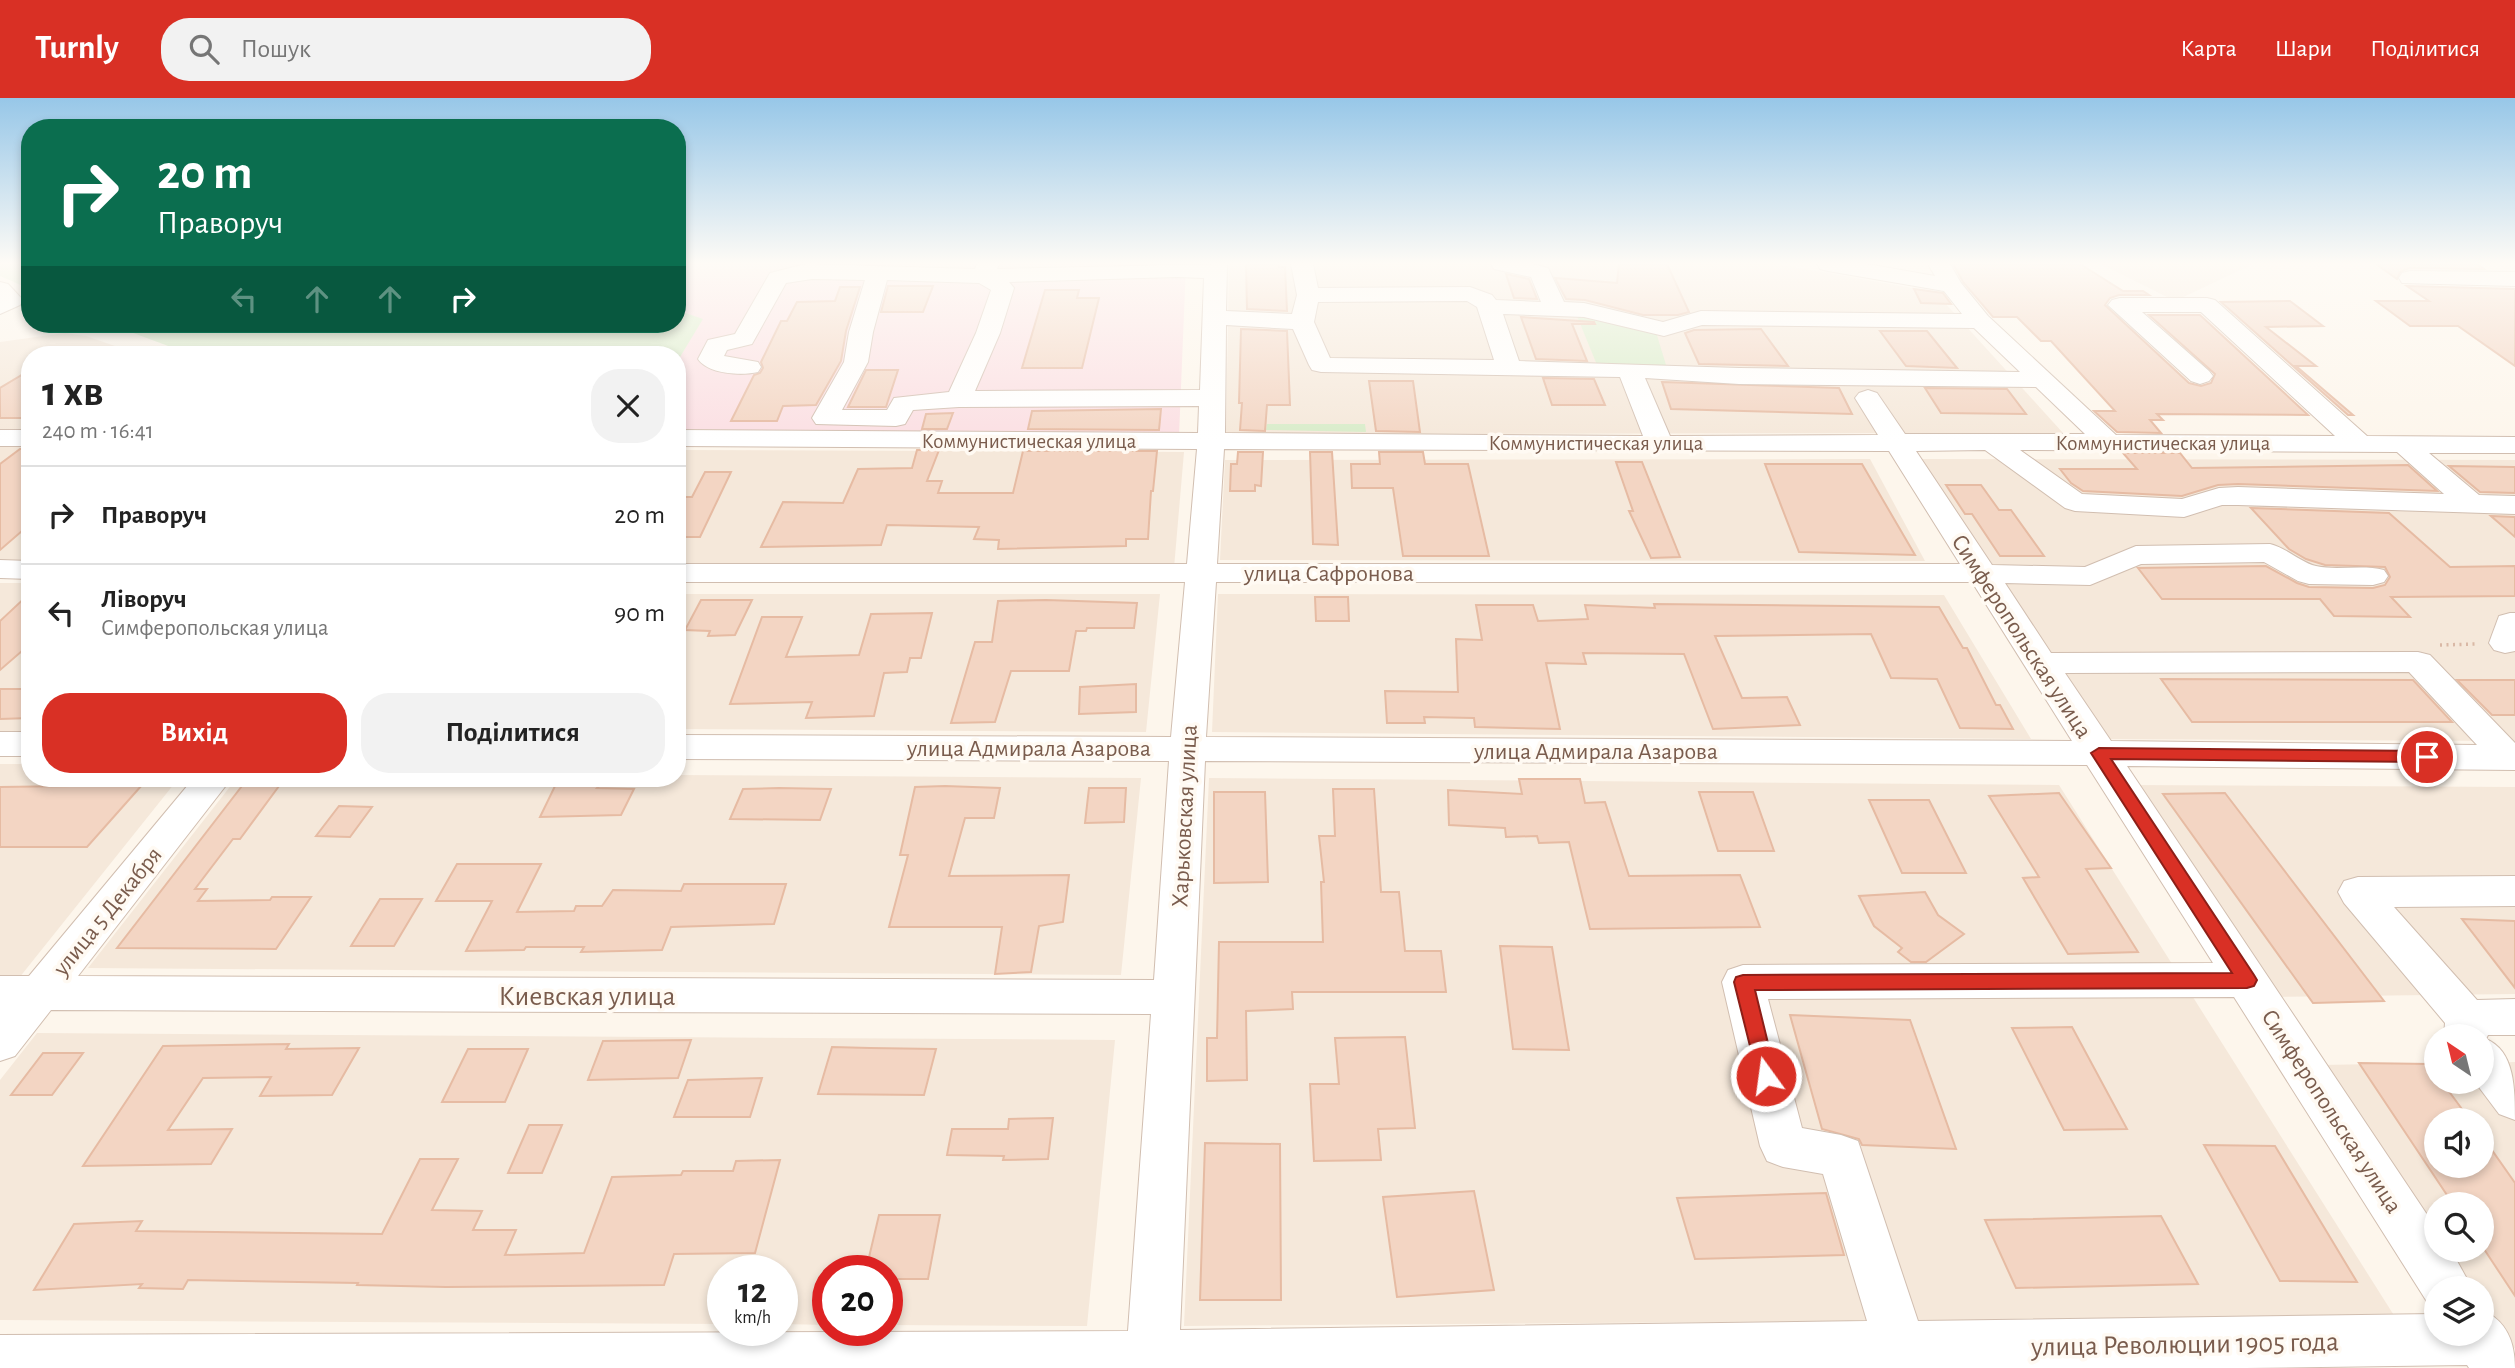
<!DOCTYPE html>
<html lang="uk">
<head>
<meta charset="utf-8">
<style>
	body { margin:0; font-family:"Alegreya Sans",sans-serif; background:#f2f2f2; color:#222; height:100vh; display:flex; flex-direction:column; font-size:26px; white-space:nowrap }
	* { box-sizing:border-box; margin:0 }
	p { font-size:23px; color:#767676 }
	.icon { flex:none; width:38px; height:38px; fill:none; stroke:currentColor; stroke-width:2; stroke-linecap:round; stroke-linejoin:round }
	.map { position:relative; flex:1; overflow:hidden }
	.drawer { position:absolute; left:21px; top:248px; width:665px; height:441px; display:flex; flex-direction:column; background:#fff; border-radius:28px; box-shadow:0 4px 10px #0003 }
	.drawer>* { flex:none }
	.banner { position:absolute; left:21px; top:21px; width:665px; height:214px; border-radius:28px; box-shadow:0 4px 10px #0003; background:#0b6e4f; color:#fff; overflow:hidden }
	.needle { width:46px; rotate:325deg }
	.fabs { position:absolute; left:2424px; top:926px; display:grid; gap:14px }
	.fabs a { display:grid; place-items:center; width:70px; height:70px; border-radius:50%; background:#fff; box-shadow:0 4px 10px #0003; font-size:35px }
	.speed { position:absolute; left:707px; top:1157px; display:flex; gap:14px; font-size:35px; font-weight:700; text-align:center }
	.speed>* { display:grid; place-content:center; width:91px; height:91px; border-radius:50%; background:#fff; box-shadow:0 4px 10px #0003; line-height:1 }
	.speed small { font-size:18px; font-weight:400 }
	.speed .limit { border:10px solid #d22; background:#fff; color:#111 }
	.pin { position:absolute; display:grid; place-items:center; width:60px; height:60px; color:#fff; margin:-30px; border:4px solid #fff; border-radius:50%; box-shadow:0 2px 7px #0007 }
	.me { position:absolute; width:77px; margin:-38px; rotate:346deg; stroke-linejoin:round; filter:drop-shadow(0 0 5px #0008) }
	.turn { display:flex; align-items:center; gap:24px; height:147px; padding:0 21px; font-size:32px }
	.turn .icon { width:91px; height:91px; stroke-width:2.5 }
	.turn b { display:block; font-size:49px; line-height:60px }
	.lanes { display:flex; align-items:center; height:66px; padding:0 21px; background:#0003; justify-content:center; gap:35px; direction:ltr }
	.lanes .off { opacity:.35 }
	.round { display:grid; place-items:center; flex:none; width:74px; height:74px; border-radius:28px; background:#f2f2f2 }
	.overview { display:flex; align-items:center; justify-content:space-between; height:119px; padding:0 21px }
	h1 { font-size:42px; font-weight:700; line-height:52px }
	.cta { display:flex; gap:14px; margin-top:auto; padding:14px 21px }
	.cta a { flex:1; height:80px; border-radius:28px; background:#d93025; color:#fff; font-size:28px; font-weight:700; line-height:80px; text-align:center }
	.cta a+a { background:#f2f2f2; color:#222 }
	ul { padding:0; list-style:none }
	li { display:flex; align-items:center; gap:21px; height:98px; padding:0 21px; border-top:2px solid #e0e0e0 }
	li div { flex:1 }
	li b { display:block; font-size:26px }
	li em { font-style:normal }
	header { display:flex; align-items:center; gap:42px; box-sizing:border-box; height:98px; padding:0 35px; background:#d93025; color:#fff }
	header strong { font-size:33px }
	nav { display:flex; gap:38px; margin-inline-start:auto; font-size:24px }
	.search { width:490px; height:63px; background:#f2f2f2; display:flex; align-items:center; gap:18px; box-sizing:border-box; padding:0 24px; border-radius:28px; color:#767676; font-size:26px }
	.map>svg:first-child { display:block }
	.residential { fill:#f5e8da; fill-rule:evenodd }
	.medical { fill:#fbdfe3 }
	.green { fill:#d8ecc9 }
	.building { fill:#f3d5c3; stroke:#e6bba3; stroke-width:2 }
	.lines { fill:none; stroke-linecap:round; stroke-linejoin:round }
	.minor-casing { stroke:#d1beb0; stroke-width:2 }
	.path { stroke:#d9b8a5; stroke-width:3.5; stroke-dasharray:2 4.5; stroke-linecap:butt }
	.minor { fill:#fff; fill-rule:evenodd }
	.route { fill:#d93025; stroke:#8d1f18; stroke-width:2 }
	.labels { text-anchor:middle; stroke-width:7; stroke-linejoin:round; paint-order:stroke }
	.far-street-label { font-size:21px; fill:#7a5c4d; stroke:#fffaf3 }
	.street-label { font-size:24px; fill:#7a5c4d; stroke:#fffaf3 }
	.near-street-label { font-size:28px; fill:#7a5c4d; stroke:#fffaf3 }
</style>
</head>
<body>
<header>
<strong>Turnly</strong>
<div class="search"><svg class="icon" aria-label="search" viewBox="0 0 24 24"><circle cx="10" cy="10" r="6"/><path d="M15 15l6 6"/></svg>Пошук</div>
<nav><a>Карта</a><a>Шари</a><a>Поділитися</a></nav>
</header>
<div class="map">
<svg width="2515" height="1270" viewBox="0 0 2515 1270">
	<rect width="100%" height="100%" fill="#fdf6ec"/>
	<g class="residential">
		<polygon points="1229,166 1777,166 1935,194 2063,335 1226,336"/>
		<polygon points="2101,166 2253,166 2175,203"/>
		<polygon points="65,235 86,238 141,257 30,257 30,331 0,331 0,244"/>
		<rect x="0" y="349" width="30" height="118"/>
		<polygon points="677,352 1184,354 1174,470 677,469"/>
		<polygon points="1870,361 1925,463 1220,462 1225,362"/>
		<polygon points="1922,361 2515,362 2515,643 2097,641"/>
		<rect x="0" y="485" width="30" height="152"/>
		<polygon points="677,496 1160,496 1146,634 677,631"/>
		<polygon points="1218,496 1944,497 2031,641 1212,634"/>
		<polygon points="0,666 30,666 30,681 178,681 15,885 0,884"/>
		<polygon points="677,677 1141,680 1121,877 88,870 236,681 677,681"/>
		<polygon points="1209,680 2059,687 2395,1219 1184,1228"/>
		<polygon points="2128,687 2515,689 2515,896 2274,899"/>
		<polygon points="37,935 1115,942 1087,1228 887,1227 887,1172 828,1172 828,1227 782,1226 782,1172 723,1172 723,1226 0,1222 0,982"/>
		<path d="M2515,964V1251L2482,1202V1190H2473L2447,1152H2482V1106H2436V1136L2320,967L2436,965V984H2482V965ZM2436,1022H2482V1068H2436Z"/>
	</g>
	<polygon class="medical" points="683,166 1186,166 1179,338 677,331 677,264 702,221 677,212 677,176"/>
	<g class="green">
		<polygon points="0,166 30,166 30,191 0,178"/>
		<polygon points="677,212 703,221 677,264 677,257 223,257 179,252 109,226 677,226"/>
		<polygon points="1586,217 1656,234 1666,267 1597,267 1577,218"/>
		<polygon points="1267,326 1365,326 1366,334 1266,332"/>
	</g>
	<g class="building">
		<polygon points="1246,166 1279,166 1279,169 1285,169 1287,213 1247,211"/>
		<polygon points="1619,166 1667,166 1689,214 1678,217 1643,217 1585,202 1566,201 1555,180 1617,185"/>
		<polygon points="1953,166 2080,166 2123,193 2143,193 2149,197 2119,197 2110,200 2105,207 2189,285 2201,288 2211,285 2215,276 2149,217 2200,217 2308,317 2157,316 2163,322 2150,322 2161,335 2117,334 2094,313 2115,313 2051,243 2041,243 2017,219 1993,219 1963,184"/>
		<polygon points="2376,166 2477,166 2484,171 2409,170 2400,174 2397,181"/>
		<polygon points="1506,176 1529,181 1537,201 1514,200"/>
		<polygon points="888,188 933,188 923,214 881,214"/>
		<polygon points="2407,188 2515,191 2515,268 2458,228 2410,228 2376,203 2429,203"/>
		<polygon points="840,189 860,189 846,233 841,263 816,307 783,308 777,323 731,323 754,277 760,275 763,270 761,264 781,223 787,223 797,204 835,203"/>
		<polygon points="1914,191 1943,195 1951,206 1921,205"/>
		<polygon points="1045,192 1079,192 1077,200 1099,200 1082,270 1022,270"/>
		<polygon points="2290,203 2323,228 2266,229 2316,268 2296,268 2353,317 2348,317 2221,204"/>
		<polygon points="1521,219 1594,224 1595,226 1572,226 1587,263 1536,261"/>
		<polygon points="1241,231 1287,233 1290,307 1267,307 1265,333 1240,332 1242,305 1239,305"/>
		<polygon points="1761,231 1788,268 1699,266 1685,235 1694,232"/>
		<polygon points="1880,233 1927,233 1957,270 1906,268"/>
		<polygon points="30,272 30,320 0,320 0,290"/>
		<polygon points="866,272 898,272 886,309 848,309"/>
		<polygon points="1543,280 1594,281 1605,307 1552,307"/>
		<polygon points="1369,283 1413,283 1420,334 1376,333"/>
		<polygon points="1662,284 1839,290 1852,316 1671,311"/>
		<polygon points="1925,290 2007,291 2026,316 1941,315"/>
		<polygon points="1161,311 1159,332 1028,331 1032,313"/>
		<polygon points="953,315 947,331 922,331 926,316"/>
		<polygon points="20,351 30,351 30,426 0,452 0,366"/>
		<polygon points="917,352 939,352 927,383 942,383 938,395 1013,395 1023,353 1157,353 1153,393 1151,393 1148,441 1126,441 1126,448 998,451 999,442 974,441 979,429 887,427 881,447 761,449 783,404 843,405 858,371 912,370"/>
		<polygon points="1238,354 1263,354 1261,388 1255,387 1255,393 1230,393 1231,366 1237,366"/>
		<polygon points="1310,354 1332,354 1338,447 1313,446"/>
		<polygon points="1379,354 1423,354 1425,366 1468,366 1489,458 1403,458 1393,390 1352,390 1351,366 1380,366"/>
		<polygon points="2123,355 2180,355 2192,370 2408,367 2437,393 2238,386 2218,387 2182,398 2083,393 2071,385 2060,371 2137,371"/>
		<polygon points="1616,364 1642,364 1680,459 1651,460 1629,413 1633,413"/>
		<polygon points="1765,366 1862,366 1915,457 1799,454"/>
		<polygon points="2449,368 2515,369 2515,395 2480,394"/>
		<polygon points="705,374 731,374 700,439 677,439 677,399 692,399"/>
		<polygon points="1946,387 1981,387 1999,412 2011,412 2044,458 2000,458 1972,416 1965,416"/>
		<polygon points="2251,410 2389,415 2450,469 2515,468 2515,498 2391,499 2410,519 2334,518 2320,501 2162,501 2138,470 2266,468 2297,485 2309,489 2373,490 2385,487 2390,479 2385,469 2325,467 2306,461 2289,451"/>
		<polygon points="2491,418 2515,419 2515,439"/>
		<polygon points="30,495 30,546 0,572 0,523"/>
		<polygon points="1315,499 1348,499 1349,523 1316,523"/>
		<polygon points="701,502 752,502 735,537 708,538 710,533 685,532"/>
		<polygon points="1046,502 1137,505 1134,530 1087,530 1086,533 1076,533 1069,573 1011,573 995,624 951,625 975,544 992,544 998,503"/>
		<polygon points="1654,506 1939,509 1963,550 1967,550 1996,607 2000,607 2013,631 1960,630 1937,581 1891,580 1871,536 1715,538 1742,600 1787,599 1800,627 1713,631 1684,556 1583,555 1586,566 1546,565 1560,631 1475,629 1474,620 1424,619 1425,625 1387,625 1385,593 1458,594 1456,541 1482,542 1476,507 1533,507 1538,523 1588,521 1585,507 1655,510"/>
		<polygon points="932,515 921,560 910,560 907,574 884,575 874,618 806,620 812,604 730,606 762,519 802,519 786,559 859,557 871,516"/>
		<polygon points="2161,581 2413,582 2452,624 2192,624"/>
		<polygon points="2457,582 2515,582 2515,617 2492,617"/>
		<polygon points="1136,586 1136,614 1079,616 1080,589"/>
		<polygon points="0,591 30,591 30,620 0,621"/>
		<polygon points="1519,681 1580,681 1585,705 1605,704 1629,778 1740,777 1760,829 1590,831 1569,744 1539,745 1537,738 1506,739 1505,730 1449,727 1448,692 1522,696"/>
		<polygon points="142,687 87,749 0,749 0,689"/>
		<polygon points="242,688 279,688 240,741 233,741 195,791 207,791 198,803 270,802 272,799 311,799 276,851 117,850"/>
		<polygon points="555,688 599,688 597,690 634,691 621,717 540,719"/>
		<polygon points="945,688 1000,690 994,720 965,720 949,778 1069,777 1063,824 1039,828 1031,874 995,876 1002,829 889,829 908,757 900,757 915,689"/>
		<polygon points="779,690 831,691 820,722 730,721 743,691"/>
		<polygon points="1089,690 1126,690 1124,724 1085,725"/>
		<polygon points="1333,691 1374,691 1381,794 1399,794 1405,853 1441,853 1446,894 1292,894 1293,911 1246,913 1247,982 1207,983 1207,940 1217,940 1219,844 1323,844 1321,784 1324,784 1319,738 1335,738"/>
		<polygon points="1214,694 1265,694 1268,784 1214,785"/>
		<polygon points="1699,694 1753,694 1774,753 1718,753"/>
		<polygon points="2059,695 2111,770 2086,771 2138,854 2068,856 2023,780 2039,779 1989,698"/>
		<polygon points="2225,695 2384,903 2313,905 2163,696"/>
		<polygon points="1869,702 1929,702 1966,775 1902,775"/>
		<polygon points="339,708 372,709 350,739 316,738"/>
		<polygon points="457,766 541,766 517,814 574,813 576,808 602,808 613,792 681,793 684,786 786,786 774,826 671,829 662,852 581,854 584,849 526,849 524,852 466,853 492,803 436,803"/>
		<polygon points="1925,794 1938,817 1964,836 1926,864 1911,864 1898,854 1902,850 1874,828 1859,798"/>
		<polygon points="380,801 422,801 394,848 351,848"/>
		<polygon points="2462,821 2515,823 2515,890"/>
		<polygon points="1500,848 1552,849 1569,952 1513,951"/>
		<polygon points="1790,917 1910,922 1956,1051 1862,1047 1859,1041 1822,1031"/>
		<polygon points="2072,929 2127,1031 2064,1032 2012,930"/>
		<polygon points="1405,939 1415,1030 1378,1031 1381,1062 1314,1063 1310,986 1339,986 1335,940"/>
		<polygon points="691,942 678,980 588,982 603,943"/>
		<polygon points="289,946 286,951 359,950 332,997 260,998 271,979 203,980 168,1032 232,1031 211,1066 83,1068 163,948"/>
		<polygon points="832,949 870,950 936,951 924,997 818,996"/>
		<polygon points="468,951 528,951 505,1004 442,1004"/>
		<polygon points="43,955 83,955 52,997 11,997"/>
		<polygon points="2359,965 2430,966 2436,974 2436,984 2442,984 2470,1022 2436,1022 2436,1068 2482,1068 2482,1038 2515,1085 2515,1198 2482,1148 2482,1106 2453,1106"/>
		<polygon points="762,980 750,1019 674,1019 688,982"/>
		<polygon points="1053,1020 1048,1061 1003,1062 1004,1058 947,1057 952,1031 1008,1031 1009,1021"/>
		<polygon points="529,1027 562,1027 542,1075 508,1075"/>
		<polygon points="1205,1045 1280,1046 1281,1202 1200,1202"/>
		<polygon points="2204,1047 2275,1048 2357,1184 2280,1183"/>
		<polygon points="420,1061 458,1061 432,1112 482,1113 473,1132 516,1132 505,1157 584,1155 612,1079 681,1077 683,1073 733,1073 736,1063 780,1062 755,1155 674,1156 664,1187 446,1189 357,1187 358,1185 188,1182 183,1191 139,1190 142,1186 34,1192 74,1126 142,1123 136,1133 382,1136"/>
		<polygon points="1474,1093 1494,1192 1397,1199 1383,1099"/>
		<polygon points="1826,1095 1844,1157 1695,1161 1677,1100"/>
		<polygon points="879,1117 940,1117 928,1181 887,1181 887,1172 866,1172"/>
		<polygon points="2161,1118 2198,1186 2016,1190 1985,1122"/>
	</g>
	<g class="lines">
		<g class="minor-casing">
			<g id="minor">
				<path d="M806,166L975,171L977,166H999L997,171L1227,166L1226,213L1292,216L1297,197L1291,166H1313L1318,190L1470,189L1492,197L1496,202L1541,204L1531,179L1494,171L1491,166H1532L1548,170L1564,204L1584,205L1663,224L1701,213L1962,216L1944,193L1828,173L1820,171L1817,166H1867L1935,178L1928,166H1950L1961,185L1988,218L2116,337L2335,338L2201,214H2142L2209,273L2213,278L2209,283L2200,286L2191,283L2108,207L2112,202L2120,200H2207L2215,202L2367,338L2515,339V355H2429L2479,397L2515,398V416L2238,407H2222L2184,419L2075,413L2065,410L1985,352L1916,353L1992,467L2085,469L2136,448L2270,446C2287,450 2300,464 2316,468C2338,473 2362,466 2384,472L2388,478L2384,484L2373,487L2309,486L2298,483L2264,464L2141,466L2090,487L2005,485L2051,555L2418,554L2430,557L2515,645V672L2127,668L2436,1130V1152H2451L2472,1190H2436V1210L2429,1207L2234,899L1768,901L1802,1030L1841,1037L1858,1043L1918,1223L2436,1216V1236H2482V1212C2507,1223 2515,1244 2515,1270H2469L2467,1267L2245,1270H0V1237L1128,1233L1151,916L51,912L15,958L0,963V878H29L193,681H231L78,878L1154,882L1169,663L677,661V637L1171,639L1185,484H677V466H1187L1197,351L677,348V332L1198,335L1199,308L959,309L913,312L905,326L896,328L816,326L812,320L844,264L849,234L865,182L812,181L786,185L752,246L727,252L724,258L758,264L761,269L758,274C741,278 708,276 698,261L708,242L735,236L770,175ZM1177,179L1204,180L1200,292L975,293L1000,235L1014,190L1009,184ZM887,182L979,185L991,192L976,235L949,294L894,300L887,312H842L868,264L873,234ZM1467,203L1477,209L1494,262L1330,260L1314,224L1318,204ZM1503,216L1584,219L1664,238L1702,227L1974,230L2020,274L1739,270L1519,263ZM1226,227L1293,231L1309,267L1312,272L1321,274L1620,279L1643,338L1225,335ZM1645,280L1739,286L2036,289L2085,336H1905L1877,295L1868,292L1859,295L1855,300L1878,337L1670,338ZM1224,351L1889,353L1960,466H1217ZM2020,352L2397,354L2444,396L2238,389L2219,390L2182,401L2082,396ZM1216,484H1972L2072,643L1206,639ZM2409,574L2477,647L2111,643L2065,575ZM1205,663L2087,667L2213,865L1743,867L1728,872L1722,884L1760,1048L1767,1063L1783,1069L1823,1076L1867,1223L1180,1232Z"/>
				<polygon points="2410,173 2515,174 2515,188 2402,185 2399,180 2402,175"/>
				<polygon points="0,184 8,186 23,202 20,207 0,216"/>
				<rect x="0" y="332" width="30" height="16"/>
				<polygon points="0,462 30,463 30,481 0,480"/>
				<polygon points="2510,515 2515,515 2515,553 2505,555 2494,552 2489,545 2499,518"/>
				<rect x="0" y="634" width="30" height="24"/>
				<path d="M2515,778V808L2394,809L2477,902L2515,901V937H2488L2486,941C2515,953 2515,991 2515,1022L2499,1016L2475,984H2482V938H2444L2445,925L2344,805L2338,794L2344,783L2358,779Z"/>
			</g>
		</g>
		<polyline class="path" points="2440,547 2476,546"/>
		<use href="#minor" class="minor"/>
	</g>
	<linearGradient id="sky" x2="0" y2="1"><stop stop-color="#97c7e8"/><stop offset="0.48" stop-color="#fefbf6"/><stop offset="1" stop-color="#fefbf6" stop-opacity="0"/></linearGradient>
	<rect width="2515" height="344" fill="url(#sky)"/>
	<polygon class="route" points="2099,650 2427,653 2435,659 2427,664 2111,661 2254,877 2257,882 2254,888 2247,890 1755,892 1776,978 1773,984 1766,987 1759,984 1734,884 1736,879 1743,877 2232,875 2091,655"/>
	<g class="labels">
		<g class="far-street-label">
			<text x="1029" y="350">Коммунистическая улица</text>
			<text x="1596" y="352">Коммунистическая улица</text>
			<text x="2163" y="352">Коммунистическая улица</text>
		</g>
		<g class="street-label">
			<text x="1329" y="483">улица Сафронова</text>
			<text transform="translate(2022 538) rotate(57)" y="8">Симферопольская улица</text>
			<text x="1029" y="658">улица Адмирала Азарова</text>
			<text x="1596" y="661">улица Адмирала Азарова</text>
			<text transform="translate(1184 718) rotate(-87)" y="8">Харьковская улица</text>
			<text transform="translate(107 813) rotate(-51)" y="8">улица 5 Декабря</text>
			<text transform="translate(2332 1013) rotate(57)" y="8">Симферопольская улица</text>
		</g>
		<g class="near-street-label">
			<text x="587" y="907">Киевская улица</text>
			<text transform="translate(2185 1245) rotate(-1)" y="10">улица Революции 1905 года</text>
		</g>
	</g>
</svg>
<div class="fabs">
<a><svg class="needle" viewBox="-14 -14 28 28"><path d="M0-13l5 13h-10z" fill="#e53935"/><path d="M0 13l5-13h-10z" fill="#767676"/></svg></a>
<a><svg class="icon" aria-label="sound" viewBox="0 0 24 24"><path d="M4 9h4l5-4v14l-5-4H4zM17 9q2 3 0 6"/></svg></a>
<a><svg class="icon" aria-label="search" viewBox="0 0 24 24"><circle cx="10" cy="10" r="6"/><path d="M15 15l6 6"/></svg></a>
<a><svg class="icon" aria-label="layers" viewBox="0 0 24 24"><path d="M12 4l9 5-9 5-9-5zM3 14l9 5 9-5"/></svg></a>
</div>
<div class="speed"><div>12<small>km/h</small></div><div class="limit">20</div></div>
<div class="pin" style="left:2427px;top:659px;background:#d93025"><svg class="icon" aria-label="arrive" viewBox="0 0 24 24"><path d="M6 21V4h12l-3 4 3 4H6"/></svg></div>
<svg class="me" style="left:1766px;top:978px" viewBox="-20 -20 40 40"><circle r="17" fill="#d93025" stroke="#fff" stroke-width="3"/><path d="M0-11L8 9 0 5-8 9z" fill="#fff"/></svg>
<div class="banner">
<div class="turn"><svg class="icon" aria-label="right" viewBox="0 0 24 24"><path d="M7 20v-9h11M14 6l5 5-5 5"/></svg><div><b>20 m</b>Праворуч</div></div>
<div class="lanes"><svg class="icon off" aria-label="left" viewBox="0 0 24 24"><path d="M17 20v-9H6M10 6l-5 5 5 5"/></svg><svg class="icon off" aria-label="ahead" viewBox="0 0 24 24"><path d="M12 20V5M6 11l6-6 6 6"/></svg><svg class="icon off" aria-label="ahead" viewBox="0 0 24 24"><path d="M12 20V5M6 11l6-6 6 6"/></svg><svg class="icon" aria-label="right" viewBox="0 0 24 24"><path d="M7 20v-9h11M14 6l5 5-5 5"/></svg></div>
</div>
<section class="drawer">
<div class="overview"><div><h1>1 хв</h1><p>240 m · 16:41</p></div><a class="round"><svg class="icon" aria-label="close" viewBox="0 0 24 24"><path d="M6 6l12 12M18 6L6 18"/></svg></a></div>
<ul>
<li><svg class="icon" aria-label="right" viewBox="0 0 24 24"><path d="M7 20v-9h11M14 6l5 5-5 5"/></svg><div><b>Праворуч</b></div><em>20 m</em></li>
<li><svg class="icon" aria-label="left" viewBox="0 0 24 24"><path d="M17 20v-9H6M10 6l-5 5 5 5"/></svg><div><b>Ліворуч</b><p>Симферопольская улица</p></div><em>90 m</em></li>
</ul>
<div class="cta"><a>Вихід</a><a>Поділитися</a></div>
</section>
</div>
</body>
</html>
